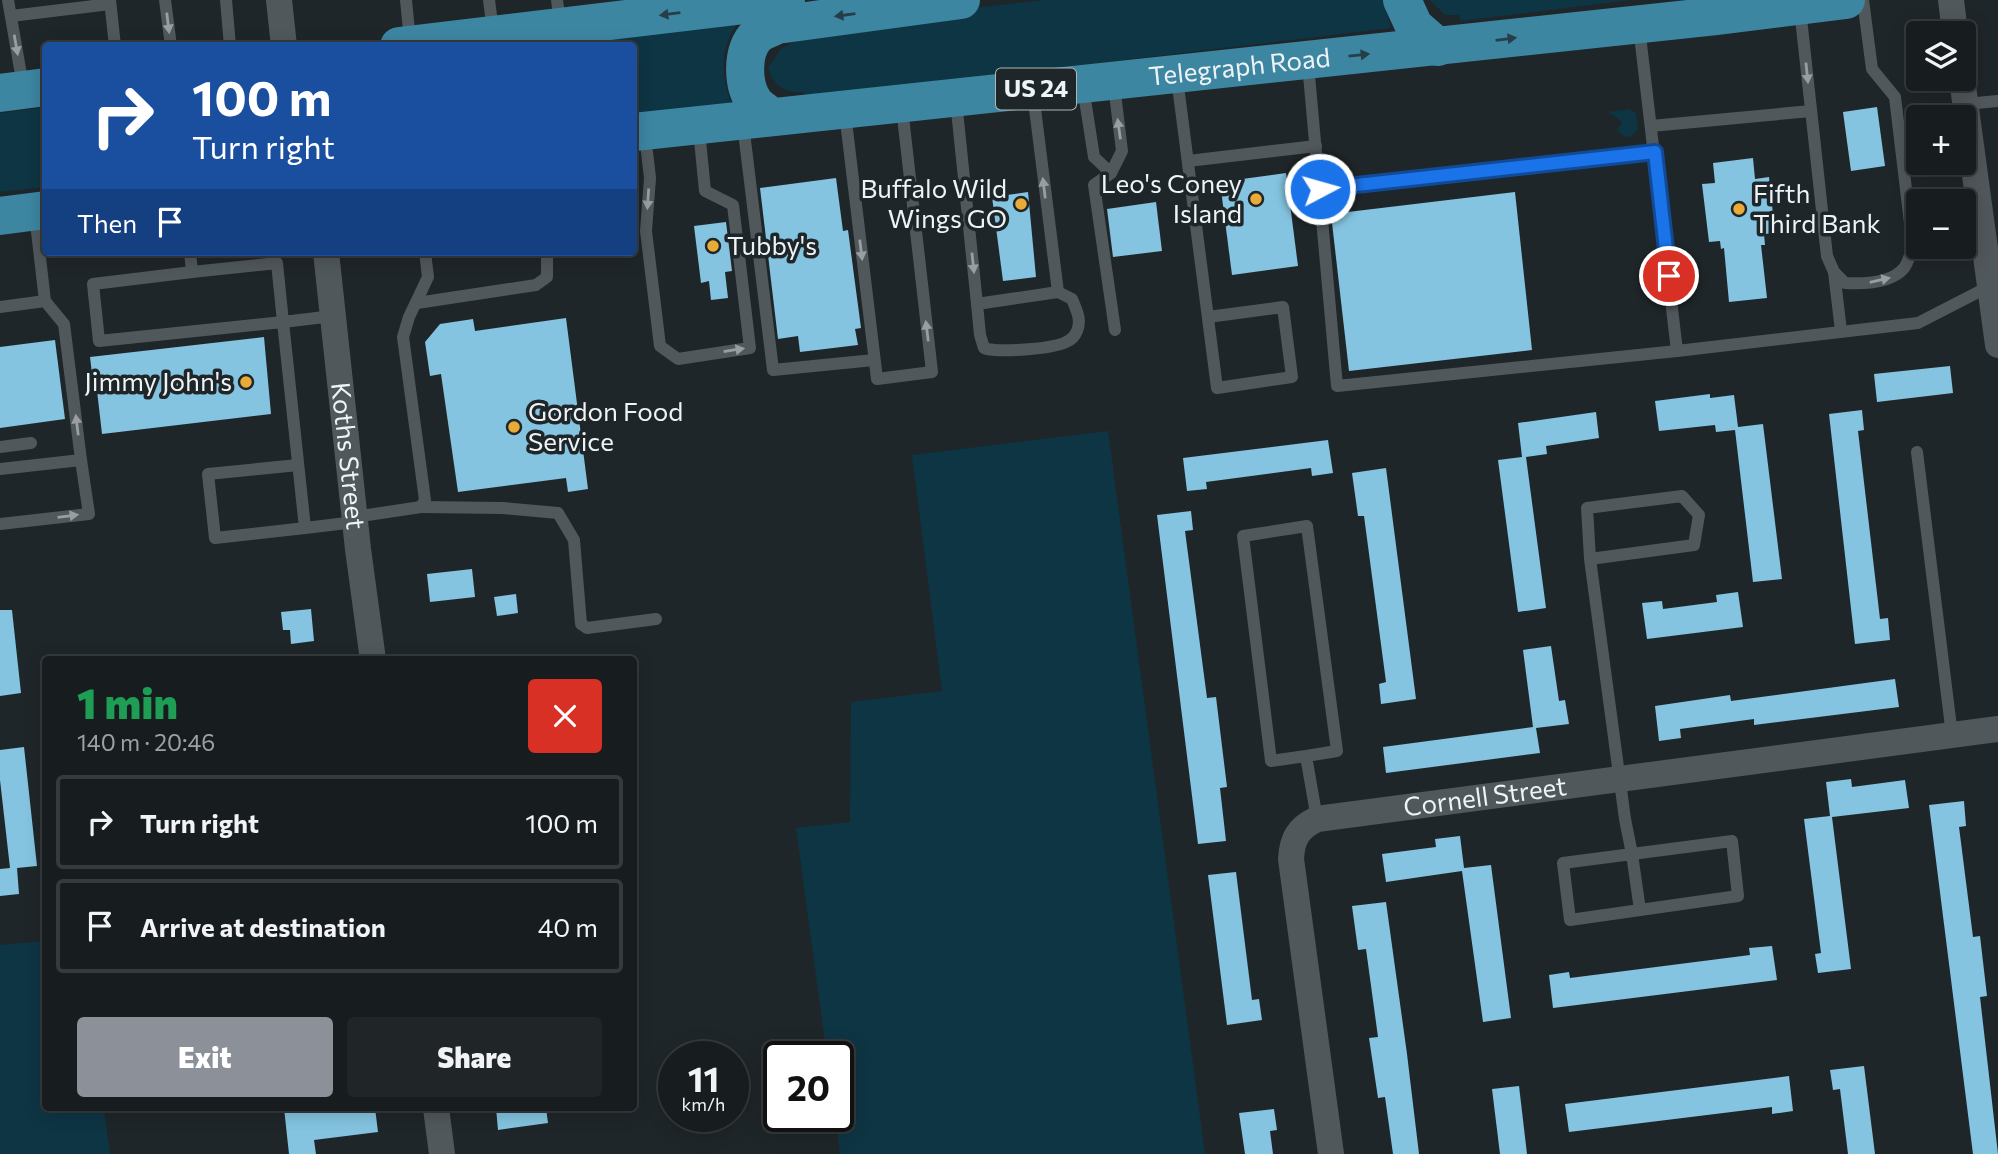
<!DOCTYPE html>
<html lang="en">
<head>
<meta charset="utf-8">
<style>
	body { margin:0; font-family:Commissioner,sans-serif; background:#202528; color:#f1f3f6; height:100vh; display:flex; flex-direction:column; font-size:26px; white-space:nowrap }
	* { box-sizing:border-box; margin:0 }
	p { font-size:23px; color:#9ea1a4 }
	.icon { flex:none; width:38px; height:38px; fill:none; stroke:currentColor; stroke-width:2; stroke-linecap:round; stroke-linejoin:round }
	.map { position:relative; flex:1; overflow:hidden }
	.panel { position:absolute; left:42px; top:656px; width:595px; height:455px; display:flex; flex-direction:column; background:#171c1f; border-radius:7px; box-shadow:0 4px 18px #0003,0 0 0 2px #363a3d }
	.panel>* { flex:none }
	.banner { position:absolute; left:42px; top:42px; width:595px; height:214px; border-radius:7px; box-shadow:0 4px 18px #0003,0 0 0 2px #363a3d; background:#1a4fa0; color:#fff; overflow:hidden }
	.tools { position:absolute; left:1906px; top:21px; display:grid; gap:14px }
	.tools a { display:grid; place-items:center; width:70px; height:70px; border-radius:7px; background:#171c1f; box-shadow:0 4px 18px #0003,0 0 0 2px #363a3d; font-size:35px }
	.speed { position:absolute; left:658px; top:1041px; display:flex; gap:14px; font-size:35px; font-weight:700; text-align:center }
	.speed>* { display:grid; place-content:center; width:91px; height:91px; border-radius:50%; background:#171c1f; box-shadow:0 4px 18px #0003,0 0 0 2px #363a3d; line-height:1 }
	.speed small { font-size:18px; font-weight:400 }
	.speed .limit { border:4px solid #111; border-radius:10px; background:#fff; color:#111 }
	.pin { position:absolute; display:grid; place-items:center; width:60px; height:60px; color:#fff; margin:-30px; border:4px solid #fff; border-radius:50%; box-shadow:0 2px 7px #0007 }
	.me { position:absolute; width:77px; margin:-38px; rotate:84deg; stroke-linejoin:round; filter:drop-shadow(0 0 5px #0008) }
	.turn { display:flex; align-items:center; gap:24px; height:147px; padding:0 35px; font-size:32px }
	.turn .icon { width:91px; height:91px; stroke-width:2.5 }
	.turn b { display:block; font-size:49px; line-height:60px }
	.then { display:flex; align-items:center; height:66px; padding:0 35px; background:#0003; gap:14px; font-size:26px }
	.round { display:grid; place-items:center; flex:none; width:74px; height:74px; border-radius:7px; background:#202528 }
	.headline { display:flex; align-items:center; justify-content:space-between; height:119px; padding:0 35px }
	h1 { font-size:42px; font-weight:800; line-height:52px; color:#1e9e55 }
	.button { display:flex; gap:14px; margin-top:auto; padding:14px 35px }
	.button a { flex:1; height:80px; border-radius:7px; background:#8c9099; color:#fff; font-size:28px; font-weight:800; line-height:80px; text-align:center }
	.button a+a { background:#202528; color:#f1f3f6 }
	ul { padding:0; list-style:none }
	li { display:flex; align-items:center; gap:21px; height:94px; margin:0 14px 10px; padding:0 21px; border:4px solid #363a3d; border-radius:7px }
	li div { flex:1 }
	li b { display:block; font-size:26px }
	li em { font-style:normal }
	.map>svg:first-child { display:block }
	.green { fill:#0e3544 }
	.building { fill:#84c4e1 }
	.lines { fill:none; stroke-linecap:round; stroke-linejoin:round }
	.service { stroke:#51585c; stroke-width:12 }
	.minor { stroke:#51585c; stroke-width:26 }
	.primary { stroke:#3d86a2; stroke-width:38 }
	.oneway { fill:#263e47 }
	.oneway2 { fill:#989ea1 }
	.route-casing { stroke:#114b97; stroke-width:18 }
	.route { stroke:#1a73e8; stroke-width:12 }
	.poi-dot { fill:#e9ab38; stroke:#1f2629; stroke-width:2.5 }
	.labels { text-anchor:middle; stroke-width:7; stroke-linejoin:round; paint-order:stroke }
	.shield { fill:#1f2629; stroke:#b0b6b8; stroke-width:2 }
	.shield-label { font-size:24px; font-weight:bold; fill:#eef3f5 }
	.street-label { font-size:26px; fill:#eef3f5; stroke:#1f2629 }
	.poi-label { font-size:26px; fill:#eef3f5; stroke:#1f2629; text-anchor:end }
</style>
</head>
<body>
<div class="map">
<svg width="1998" height="1154" viewBox="0 0 1998 1154">
	<rect width="100%" height="100%" fill="#1f2629"/>
	<g class="green">
		<path d="M1045,0H1383L1391,28L806,98L804,92C785,94 774,86 768,68L781,49L823,25Z"/>
		<polygon points="1430,0 1631,0 1461,21 1459,15 1445,15"/>
		<path d="M737,24C718,52 722,76 732,106L634,117V46L582,45L581,42Z"/>
		<polygon points="45,107 45,187 0,192 0,113"/>
		<polygon points="1629,109 1636,113 1638,129 1631,136 1625,137 1617,130 1622,122 1609,112"/>
		<polygon points="1108,431 1205,1154 840,1154 835,1117 838,1116 838,1057 827,1057 796,828 850,822 851,702 942,691 912,455"/>
		<polygon points="45,941 46,1108 104,1108 110,1154 0,1154 0,945"/>
	</g>
	<g class="building">
		<polygon points="1877,107 1885,166 1851,171 1843,112"/>
		<polygon points="1753,158 1755,179 1769,177 1775,233 1764,234 1765,245 1761,245 1767,298 1729,302 1724,248 1721,249 1720,241 1709,242 1702,184 1715,183 1713,163"/>
		<polygon points="1286,173 1298,266 1232,275 1220,182"/>
		<polygon points="836,178 843,231 848,230 861,328 855,329 858,345 800,352 798,336 778,339 760,188"/>
		<polygon points="1028,192 1036,277 1003,281 992,197"/>
		<polygon points="1515,192 1532,350 1349,371 1331,214"/>
		<polygon points="1156,202 1162,251 1113,257 1107,209"/>
		<polygon points="726,222 732,271 725,272 728,298 711,300 709,281 701,283 694,226"/>
		<polygon points="566,318 588,489 568,492 566,478 458,492 441,374 430,376 425,342 440,324 473,319 475,331"/>
		<polygon points="264,337 271,414 102,434 96,382 93,382 90,357"/>
		<polygon points="55,340 65,419 0,428 0,347"/>
		<polygon points="1950,366 1953,393 1877,402 1874,374"/>
		<polygon points="1710,394 1710,398 1734,395 1738,427 1763,424 1782,579 1753,582 1735,430 1716,432 1715,425 1659,431 1655,401"/>
		<polygon points="1862,410 1864,430 1858,431 1880,619 1888,618 1890,640 1855,644 1829,414"/>
		<polygon points="1596,412 1599,438 1546,446 1547,454 1526,457 1546,608 1518,612 1498,460 1522,457 1518,423"/>
		<polygon points="1328,440 1333,473 1312,476 1311,468 1206,482 1207,489 1187,491 1183,458"/>
		<polygon points="1386,468 1416,699 1381,704 1379,684 1386,682 1364,516 1358,516 1352,473"/>
		<polygon points="1191,511 1193,530 1185,531 1207,698 1216,697 1227,787 1220,788 1226,841 1198,844 1157,515"/>
		<polygon points="472,569 475,597 430,602 427,574"/>
		<polygon points="1738,592 1743,627 1647,639 1642,603 1662,601 1663,609 1717,602 1716,595"/>
		<polygon points="516,594 518,613 497,616 494,597"/>
		<polygon points="311,609 314,641 291,644 290,630 283,630 281,612"/>
		<polygon points="0,610 12,610 21,693 0,696"/>
		<polygon points="1551,646 1559,701 1565,700 1569,724 1536,728 1540,753 1386,773 1383,747 1533,727 1523,650"/>
		<polygon points="1895,679 1899,707 1754,725 1754,719 1680,729 1681,738 1659,741 1655,706 1730,695 1731,701"/>
		<polygon points="24,747 37,866 17,868 19,894 0,896 0,869 10,868 0,780 0,750"/>
		<polygon points="1851,779 1852,787 1905,780 1909,808 1832,817 1851,969 1818,973 1815,954 1821,953 1804,819 1830,816 1826,782"/>
		<polygon points="1964,801 1966,826 1959,827 1973,937 1980,936 1987,996 1980,997 1998,1154 1973,1154 1929,805"/>
		<polygon points="1460,836 1464,868 1491,865 1511,1018 1483,1022 1462,871 1386,882 1382,854 1436,847 1435,839"/>
		<polygon points="1236,872 1252,1000 1259,999 1262,1020 1227,1025 1208,875"/>
		<polygon points="1386,902 1407,1054 1419,1154 1393,1154 1385,1097 1378,1098 1369,1038 1378,1037 1366,949 1358,950 1352,906"/>
		<polygon points="1772,946 1777,980 1553,1008 1549,975 1569,972 1570,978 1750,955 1749,948"/>
		<polygon points="1864,1066 1875,1154 1848,1154 1840,1089 1833,1090 1830,1070"/>
		<polygon points="1789,1076 1793,1111 1772,1114 1772,1107 1569,1132 1565,1104"/>
		<polygon points="1519,1086 1527,1154 1500,1154 1492,1089"/>
		<polygon points="284,1108 311,1108 311,1112 348,1108 375,1108 378,1132 314,1140 316,1154 289,1154"/>
		<polygon points="496,1108 546,1108 548,1123 498,1130"/>
		<polygon points="1274,1109 1277,1130 1270,1131 1273,1154 1245,1154 1239,1113"/>
	</g>
	<g class="lines">
		<g class="service">
			<polyline points="8,0 23,86"/>
			<polyline points="110,0 115,46"/>
			<polyline points="165,0 171,46"/>
			<polyline points="226,0 230,46"/>
			<polyline points="406,0 410,41"/>
			<polyline points="489,0 493,31"/>
			<polyline points="557,0 560,23"/>
			<path d="M1800,9L1827,256L1834,272L1845,283C1863,284 1891,284 1904,268C1908,263 1910,254 1913,248L1895,97L1872,69L1863,0"/>
			<polyline points="11,16 110,4"/>
			<polyline points="1639,27 1677,351 1918,323 1990,286"/>
			<polyline points="1308,64 1337,386 1677,351"/>
			<polyline points="1177,78 1217,388 1292,377 1283,307 1208,317"/>
			<polyline points="1114,85 1122,151 1111,173 1094,185 1115,330"/>
			<polyline points="1083,87 1094,157 1111,173"/>
			<polyline points="956,101 977,304 1058,292 1033,93"/>
			<polyline points="1965,104 1998,101"/>
			<polyline points="845,113 877,379 932,372 902,108"/>
			<polyline points="743,124 773,370 874,360"/>
			<polyline points="1651,126 1811,111"/>
			<polyline points="645,135 650,178 646,231 660,346 678,359 750,348 733,205 705,191 699,130"/>
			<polyline points="1188,161 1316,146"/>
			<polyline points="1320,189 1655,152"/>
			<polyline points="190,252 192,272 277,263 283,322 333,316"/>
			<polyline points="192,272 93,284 99,341 283,322 305,528 355,522"/>
			<polyline points="1834,272 1841,331"/>
			<polyline points="417,303 536,285 547,277 547,252"/>
			<path d="M977,304L980,335L984,348C998,353 1052,349 1066,342C1071,340 1075,336 1077,331C1082,320 1076,309 1072,299L1058,292"/>
			<polyline points="0,307 45,301"/>
			<polyline points="0,447 31,443"/>
			<polyline points="1917,452 1952,735"/>
			<polyline points="298,465 208,474 215,538 305,528"/>
			<polyline points="0,469 81,460 64,324 45,301 35,214"/>
			<polyline points="421,507 503,508 558,513 574,540 581,624 587,628 656,619"/>
			<polyline points="354,517 421,507 425,500 403,337 409,317 428,277 425,252"/>
			<polyline points="0,524 89,514 81,460"/>
			<polyline points="1590,559 1694,545 1699,515 1682,496 1587,508 1590,559 1625,819 1632,854 1732,841 1738,896 1570,920 1563,863 1632,854 1640,910"/>
			<polyline points="1306,756 1271,761 1243,536 1307,526 1337,751 1306,756 1317,819"/>
		</g>
		<g class="minor">
			<polyline points="279,0 284,46"/>
			<polyline points="1951,0 1955,33"/>
			<polyline points="1962,79 1998,345"/>
			<path id="s1" d="M326,252L358,549L373,660"/>
			<polyline points="436,1108 442,1154"/>
			<path id="s2" d="M1331,1154L1291,859C1292,839 1298,828 1317,819L1998,729"/>
		</g>
		<g class="primary">
			<polyline points="1402,0 1414,26 1438,47"/>
			<polyline points="399,46 786,0"/>
			<polyline points="0,93 46,87"/>
			<path d="M772,117C766,112 759,108 755,103C742,86 741,51 757,35C762,31 771,28 777,25L961,0"/>
			<path id="s3" d="M634,132L1716,16L1846,0"/>
			<polyline points="0,216 46,210"/>
		</g>
	</g>
	<defs><path id="oneway-solid" d="M-6-.8H1V-3.2L6.5 0L1 3.2V.8H-6Z" transform="scale(1.75)"/></defs>
	<g class="oneway">
		<use href="#oneway-solid" transform="translate(670 14) rotate(173)"/>
		<use href="#oneway-solid" transform="translate(845 15) rotate(172)"/>
		<use href="#oneway-solid" transform="translate(1506 39) rotate(-7)"/>
		<use href="#oneway-solid" transform="translate(1359 55) rotate(-6)"/>
	</g>
	<g class="oneway2">
		<use href="#oneway-solid" transform="translate(168 23) rotate(83)"/>
		<use href="#oneway-solid" transform="translate(16 45) rotate(80)"/>
		<use href="#oneway-solid" transform="translate(1807 73) rotate(84)"/>
		<use href="#oneway-solid" transform="translate(1119 129) rotate(-98)"/>
		<use href="#oneway-solid" transform="translate(1044 188) rotate(-97)"/>
		<use href="#oneway-solid" transform="translate(648 199) rotate(94)"/>
		<use href="#oneway-solid" transform="translate(861 250) rotate(83)"/>
		<use href="#oneway-solid" transform="translate(973 263) rotate(84)"/>
		<use href="#oneway-solid" transform="translate(1880 280) rotate(-13)"/>
		<use href="#oneway-solid" transform="translate(927 331) rotate(-97)"/>
		<use href="#oneway-solid" transform="translate(734 350) rotate(-9)"/>
		<use href="#oneway-solid" transform="translate(77 425) rotate(-97)"/>
		<use href="#oneway-solid" transform="translate(68 516) rotate(-7)"/>
	</g>
	<g class="lines">
		<g class="route-casing">
			<polyline id="route" points="1320,189 1655,152 1669,276"/>
		</g>
		<use href="#route" class="route"/>
	</g>
	<g class="poi-dot">
		<circle cx="1256" cy="199" r="7"/>
		<circle cx="1021" cy="204" r="7"/>
		<circle cx="1739" cy="209" r="7"/>
		<circle cx="713" cy="246" r="7"/>
		<circle cx="246" cy="382" r="7"/>
		<circle cx="514" cy="427" r="7"/>
	</g>
	<g class="labels">
		<rect class="shield" x="996" y="68.5" width="80" height="41" rx="5"/>
		<g class="shield-label">
			<text x="1036" y="97">US 24</text>
		</g>
		<g class="street-label">
			<text dy="9" stroke="none"><textPath href="#s3" startOffset="609">Telegraph Road</textPath></text>
			<text dy="9" stroke="none"><textPath href="#s1" startOffset="205">Koths Street</textPath></text>
			<text dy="9" stroke="none"><textPath href="#s2" startOffset="518">Cornell Street</textPath></text>
		</g>
		<g class="poi-label">
			<text x="1242" y="193">Leo's Coney<tspan x="1242" dy="30">Island</tspan></text>
			<text x="1007" y="198">Buffalo Wild<tspan x="1007" dy="30">Wings GO</tspan></text>
			<text x="1753" y="203" text-anchor="start">Fifth<tspan x="1753" dy="30">Third Bank</tspan></text>
			<text x="727" y="255" text-anchor="start">Tubby's</text>
			<text x="232" y="391">Jimmy John's</text>
			<text x="528" y="421" text-anchor="start">Gordon Food<tspan x="528" dy="30">Service</tspan></text>
		</g>
	</g>
</svg>
<div class="tools">
<a><svg class="icon" aria-label="layers" viewBox="0 0 24 24"><path d="M12 4l9 5-9 5-9-5zM3 14l9 5 9-5"/></svg></a>
<a>+</a>
<a>−</a>
</div>
<div class="speed"><div>11<small>km/h</small></div><div class="limit">20</div></div>
<div class="pin" style="left:1669px;top:276px;background:#d93025"><svg class="icon" aria-label="arrive" viewBox="0 0 24 24"><path d="M6 21V4h12l-3 4 3 4H6"/></svg></div>
<svg class="me" style="left:1320px;top:189px" viewBox="-20 -20 40 40"><circle r="17" fill="#1a73e8" stroke="#fff" stroke-width="3"/><path d="M0-11L8 9 0 5-8 9z" fill="#fff"/></svg>
<div class="banner">
<div class="turn"><svg class="icon" aria-label="right" viewBox="0 0 24 24"><path d="M7 20v-9h11M14 6l5 5-5 5"/></svg><div><b>100 m</b>Turn right</div></div>
<div class="then">Then<svg class="icon" aria-label="arrive" viewBox="0 0 24 24"><path d="M6 21V4h12l-3 4 3 4H6"/></svg></div>
</div>
<section class="panel">
<div class="headline"><div><h1>1 min</h1><p>140 m · 20:46</p></div><a class="round" style="background:#d93025;color:#fff"><svg class="icon" aria-label="close" viewBox="0 0 24 24"><path d="M6 6l12 12M18 6L6 18"/></svg></a></div>
<ul>
<li><svg class="icon" aria-label="right" viewBox="0 0 24 24"><path d="M7 20v-9h11M14 6l5 5-5 5"/></svg><div><b>Turn right</b></div><em>100 m</em></li>
<li><svg class="icon" aria-label="arrive" viewBox="0 0 24 24"><path d="M6 21V4h12l-3 4 3 4H6"/></svg><div><b>Arrive at destination</b></div><em>40 m</em></li>
</ul>
<div class="button"><a>Exit</a><a>Share</a></div>
</section>
</div>
</body>
</html>
